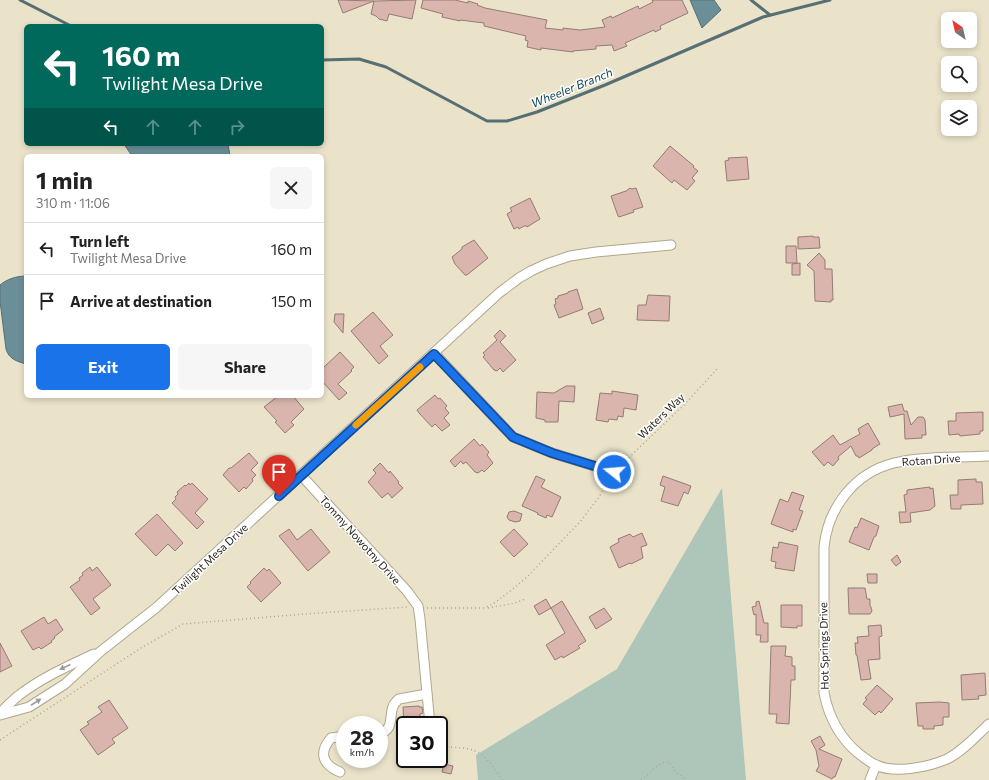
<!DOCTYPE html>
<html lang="en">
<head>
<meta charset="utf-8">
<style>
	body { margin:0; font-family:Commissioner,sans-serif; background:#f6f6f6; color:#222; height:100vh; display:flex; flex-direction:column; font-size:15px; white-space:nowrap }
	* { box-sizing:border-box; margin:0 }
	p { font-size:13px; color:#767676 }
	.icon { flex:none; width:22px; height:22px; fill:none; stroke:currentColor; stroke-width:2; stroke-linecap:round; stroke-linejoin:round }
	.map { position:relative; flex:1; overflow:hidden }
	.drawer { position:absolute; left:24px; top:154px; width:300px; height:244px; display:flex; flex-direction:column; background:#fff; border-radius:6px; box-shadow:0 2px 6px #0003 }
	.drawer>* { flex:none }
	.top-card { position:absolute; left:24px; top:24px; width:300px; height:122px; border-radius:6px; box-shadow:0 2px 6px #0003; background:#00695c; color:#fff; overflow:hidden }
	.needle { width:26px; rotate:326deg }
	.buttons { position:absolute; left:941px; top:12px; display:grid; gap:8px }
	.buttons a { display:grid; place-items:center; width:36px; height:36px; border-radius:6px; background:#fff; box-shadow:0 2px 6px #0003; font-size:20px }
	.speed { position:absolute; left:336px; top:716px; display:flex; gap:8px; font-size:20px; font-weight:700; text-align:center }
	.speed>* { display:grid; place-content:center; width:52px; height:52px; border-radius:50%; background:#fff; box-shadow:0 2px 6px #0003; line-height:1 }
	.speed small { font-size:10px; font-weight:400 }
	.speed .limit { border:2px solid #111; border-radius:6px; background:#fff; color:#111 }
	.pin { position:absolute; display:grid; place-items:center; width:34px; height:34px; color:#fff; margin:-41px -17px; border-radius:50% 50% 50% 0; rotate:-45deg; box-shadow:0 0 4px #0007 }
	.pin .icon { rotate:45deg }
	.me { position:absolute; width:44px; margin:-22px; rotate:287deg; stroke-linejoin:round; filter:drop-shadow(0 0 3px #0008) }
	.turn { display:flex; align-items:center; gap:14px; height:84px; padding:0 12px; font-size:18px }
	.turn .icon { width:52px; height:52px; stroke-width:2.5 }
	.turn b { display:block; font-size:28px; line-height:34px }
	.lanes { display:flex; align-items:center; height:38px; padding:0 12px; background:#0003; justify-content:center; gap:20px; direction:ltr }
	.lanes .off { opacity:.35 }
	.round { display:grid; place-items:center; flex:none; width:42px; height:42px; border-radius:6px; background:#f6f6f6 }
	.headline { display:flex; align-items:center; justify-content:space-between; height:68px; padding:0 12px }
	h1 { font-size:24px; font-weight:700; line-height:30px }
	.button { display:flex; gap:8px; margin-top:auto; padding:8px 12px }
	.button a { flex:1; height:46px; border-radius:6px; background:#1a73e8; color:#fff; font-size:16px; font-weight:700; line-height:46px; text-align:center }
	.button a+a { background:#f6f6f6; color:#222 }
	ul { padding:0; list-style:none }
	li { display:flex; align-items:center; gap:12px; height:52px; padding:0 12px; border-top:1px solid #e0e0e0 }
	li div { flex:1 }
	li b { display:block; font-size:15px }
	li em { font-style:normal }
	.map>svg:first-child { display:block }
	.green { fill:#aec6b9 }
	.water { fill:#6a8f99; stroke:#566f74 }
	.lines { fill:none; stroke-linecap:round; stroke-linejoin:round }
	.stream { stroke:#566f74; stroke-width:3 }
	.building { fill:#d9b5ad; stroke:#957b75 }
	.minor-casing { stroke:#aea78f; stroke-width:11 }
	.path { stroke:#aca793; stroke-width:1.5; stroke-dasharray:1 3; stroke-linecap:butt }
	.minor { stroke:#fff; stroke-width:9 }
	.oneway { fill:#9e9d99 }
	.route-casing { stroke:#114b97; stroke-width:10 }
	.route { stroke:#1a73e8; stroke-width:7 }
	.slow { stroke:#f59e0b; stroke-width:7 }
	.labels { text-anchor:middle; stroke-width:3; stroke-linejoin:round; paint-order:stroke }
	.street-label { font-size:11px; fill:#28251c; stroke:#fff }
	.water-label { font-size:12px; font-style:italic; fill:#134a56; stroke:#fff }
</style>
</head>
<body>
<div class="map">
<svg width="989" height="780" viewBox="0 0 989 780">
	<rect width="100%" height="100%" fill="#eae3ca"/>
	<polygon class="green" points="722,488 746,780 478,780 476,755 617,669"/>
	<g class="water">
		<polygon points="690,0 714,0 721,10 702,28"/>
		<polygon points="124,144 228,144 230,156 132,156"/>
		<path d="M26,276V364C16,361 9,359 6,349L0,301V285C7,279 17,276 26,276Z"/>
	</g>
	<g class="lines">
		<g class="stream">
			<polyline points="20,0 71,26"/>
			<polyline points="751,0 770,15"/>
			<polyline points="322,60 359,59 386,67 487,121 507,121 537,112 605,85 763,17 830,0"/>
		</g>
	</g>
	<g class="building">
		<polygon points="338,0 375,1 416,0 412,19 389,14 387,21 379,19 376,16 371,14 374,1 343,13"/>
		<polygon points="423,0 455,0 468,3 468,1 478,4 477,5 485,8 547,20 545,28 563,30 563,28 580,30 605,27 602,20 611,16 612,18 638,6 639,9 653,2 652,0 682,0 688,13 660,26 661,29 655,32 654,30 625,43 627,46 614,51 612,45 596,46 596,49 573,51 573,52 541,48 541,50 527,47 528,41 525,40 526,36 484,26 484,23 460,20 460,21 442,17 443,14 421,8"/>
		<polygon points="670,146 694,166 693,167 698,171 692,178 695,181 687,190 674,180 672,183 653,166"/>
		<polygon points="747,157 749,179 727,181 725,161 729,160 728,158"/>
		<polygon points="630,188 632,189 636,188 643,207 633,210 634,212 619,217 618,216 611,196 626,191"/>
		<polygon points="530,198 540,219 527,227 527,226 524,226 519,229 518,227 514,229 507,214 512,211 510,208"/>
		<polygon points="813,236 813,237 819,237 820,248 798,249 798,237"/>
		<polygon points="474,240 488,258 467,275 465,275 455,264 452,257 462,249 462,247"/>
		<polygon points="786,246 796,246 797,263 786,263"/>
		<polygon points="819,253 825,260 825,269 832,269 833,300 831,300 831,302 815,301 814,271 807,265"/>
		<polygon points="800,263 800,275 792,275 792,264"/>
		<polygon points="577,289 583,309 559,318 554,305 556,304 555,299 558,298 558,296 568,293 568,292"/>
		<polygon points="648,295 670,296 669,321 637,320 638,305 646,305"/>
		<polygon points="600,308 604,319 592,324 588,313"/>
		<polygon points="373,312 393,335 380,346 388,356 379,364 351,331"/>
		<polygon points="335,314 344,314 343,333 334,322"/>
		<polygon points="500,330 506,336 500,342 516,360 503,372 500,368 497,371 494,370 483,357 485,355 483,353 497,340 494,336"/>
		<polygon points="340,352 354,367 351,370 352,371 338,384 347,393 339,400 322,381 322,369"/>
		<polygon points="566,386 575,386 574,402 559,401 558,422 545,422 545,420 536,418 537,392 554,393"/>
		<polygon points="612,391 638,395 636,410 624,408 623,417 618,416 617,420 609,419 608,422 596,420 600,393 612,394"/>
		<polygon points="435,395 438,399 440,398 447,406 445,408 449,413 444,418 450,425 442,431 435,424 432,427 419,413 417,410"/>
		<polygon points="278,396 293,396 304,409 291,422 294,425 285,433 275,422 277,421 264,407"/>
		<polygon points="902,404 904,411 907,411 911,425 918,417 923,417 925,420 926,435 922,435 922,438 905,439 904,414 890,417 888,407"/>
		<polygon points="983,412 983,431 980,431 980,434 960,436 959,434 949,435 948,421 956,421 956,413"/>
		<polygon points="868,423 880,444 872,449 872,450 859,458 858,456 856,456 851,446 838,457 839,459 833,466 828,462 824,466 812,452 833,435 840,445 860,434 858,429"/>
		<polygon points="474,439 480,446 482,444 489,452 487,455 493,463 484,472 482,470 478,473 475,472 466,462 463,464 461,461 455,467 450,461"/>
		<polygon points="249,453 258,463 251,470 256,475 252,479 253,481 246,489 244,487 239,492 223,475 229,468 231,468"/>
		<polygon points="380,463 389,473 390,471 399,482 398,483 403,488 392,498 388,493 382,498 368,482 376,473 373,470"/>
		<polygon points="536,476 545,480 541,487 561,497 552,517 547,515 546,518 537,514 538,513 522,506"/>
		<polygon points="663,476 691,486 688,494 684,492 678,506 661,501 665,487 660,485"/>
		<polygon points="976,479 976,482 982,482 983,504 961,505 961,509 951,509 950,495 958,495 958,480"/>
		<polygon points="189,483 190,485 192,483 208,499 195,513 204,522 197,529 172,503 176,499 175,497 178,494 177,492 185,485 186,486"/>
		<polygon points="930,487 930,489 933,488 935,506 930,510 910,513 911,522 900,523 899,512 906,512 904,495 907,494 907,490"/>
		<polygon points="792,492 804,496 799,510 803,511 796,530 793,529 793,532 771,524 780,499 788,502"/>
		<polygon points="514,511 522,514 520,521 515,522 509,520 507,517 509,512"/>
		<polygon points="157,514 183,543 175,551 168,544 156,556 135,534"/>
		<polygon points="861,518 879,526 876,536 874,537 869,550 849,542 855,527 857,528"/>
		<polygon points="289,529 297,540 311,529 330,552 308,571 279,536"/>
		<polygon points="514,529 528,544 514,557 500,542"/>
		<polygon points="642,533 647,545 641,547 643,558 631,564 630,563 619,568 610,547 619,542 618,539 630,534 633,537"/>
		<polygon points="779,542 798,546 794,571 775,568 776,562 771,561 773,547 778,548"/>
		<polygon points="897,555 901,562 896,566 891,560"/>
		<polygon points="90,567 92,571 97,567 111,585 93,599 100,608 91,615 70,587 80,580 79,578 83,575 82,573"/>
		<polygon points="264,568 267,571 269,569 281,583 261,602 247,587 251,583 250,582"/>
		<polygon points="867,574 877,574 877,583 868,583"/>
		<polygon points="848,588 865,588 867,599 870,599 870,606 871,607 872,611 870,614 849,614"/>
		<polygon points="546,599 551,608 539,615 534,606"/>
		<polygon points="562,601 586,641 578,646 580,648 563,658 562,656 555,660 546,645 565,633 551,608"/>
		<polygon points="759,601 764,623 768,623 768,642 760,642 761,635 756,635 756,614 754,615 752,607 756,606 756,602"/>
		<polygon points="781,605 802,605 802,626 797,626 797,628 781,627"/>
		<polygon points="604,608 612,619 596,629 589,617"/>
		<polygon points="44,617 48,624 56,619 63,630 54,637 55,638 51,641 52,642 41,649 39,647 33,650 21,631"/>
		<polygon points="881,625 882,636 879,637 880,659 868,660 871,679 861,680 857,655 856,655 855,643 858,643 857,637 869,636 868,626"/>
		<polygon points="0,643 12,666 0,672"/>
		<polygon points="771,646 786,646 785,656 792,657 792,666 795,666 795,680 791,680 789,724 776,723 777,714 769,714"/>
		<polygon points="985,673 986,695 978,696 979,699 962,700 961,675"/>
		<polygon points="877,685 893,699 881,713 879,711 875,715 863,704 867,699 865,698"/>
		<polygon points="109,700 128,728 112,739 115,743 98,755 80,730 89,724 87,722 102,712 98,707"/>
		<polygon points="940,702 949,703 949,717 943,717 943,725 934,726 934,729 923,729 923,726 918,726 916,703"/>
		<polygon points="419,706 419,707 422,707 423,713 420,714 420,725 404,725 403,707"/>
		<polygon points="820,736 825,745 819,749 842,759 835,777 833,777 832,779 816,771 819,766 816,750 811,741"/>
		<polygon points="444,764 453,766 451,774 442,772"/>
	</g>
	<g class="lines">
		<g class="minor-casing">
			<g id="minor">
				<polyline points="434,353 513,437 552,453 614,472"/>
				<path d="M989,456C960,458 922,456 894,463C854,473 828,508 824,547V693C829,718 839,737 858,753C863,757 869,762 876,765C894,774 929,767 947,759C963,751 976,736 989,724"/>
				<polyline points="301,475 407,591 418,606 420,619 430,725"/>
				<path d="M0,713C6,707 12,701 18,696C41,678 68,666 94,654"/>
				<polyline points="0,715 29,707 65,684 101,651 157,607 499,293 519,278 531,271 546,264 570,256 596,252 671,245"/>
				<path d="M379,734C399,728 384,710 399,699L427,694"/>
				<path d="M340,772C323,765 318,753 331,738L345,736"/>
				<polyline points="870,780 876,765"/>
			</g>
		</g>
		<g class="path">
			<polyline points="620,466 684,405 717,369"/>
			<polyline points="427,608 484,608 493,604 514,588 527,577 580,522 599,497 609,480"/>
			<polyline points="488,608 515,603 525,599"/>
			<polyline points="0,740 141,648 183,624 305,614 408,607"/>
			<path d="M439,747C476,748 481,747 502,780"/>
			<path d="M641,780C651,774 656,762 669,762L676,772L687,780"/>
		</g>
		<use href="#minor" class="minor"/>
	</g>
	<defs><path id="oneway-solid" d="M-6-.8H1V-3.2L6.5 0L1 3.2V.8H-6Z"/></defs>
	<g class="oneway">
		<use href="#oneway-solid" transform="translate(65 667) rotate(155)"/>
		<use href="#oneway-solid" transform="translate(36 702) rotate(-33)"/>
	</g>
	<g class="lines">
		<g class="route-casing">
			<polyline id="route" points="279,496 434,354 513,437 552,453 614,472"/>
		</g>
		<use href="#route" class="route"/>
		<polyline class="slow" points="356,425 420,367"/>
	</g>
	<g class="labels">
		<g class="street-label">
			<text transform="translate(661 416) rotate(-44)" y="4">Waters Way</text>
			<text transform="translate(931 460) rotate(-4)" y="4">Rotan Drive</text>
			<text transform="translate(360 540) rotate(48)" y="4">Tommy Nowotny Drive</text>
			<text transform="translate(210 559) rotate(-43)" y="4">Twilight Mesa Drive</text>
			<text transform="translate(824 646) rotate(-91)" y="4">Hot Springs Drive</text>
		</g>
		<g class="water-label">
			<text transform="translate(572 88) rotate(-22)" y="4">Wheeler Branch</text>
		</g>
	</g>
</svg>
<div class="buttons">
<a><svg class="needle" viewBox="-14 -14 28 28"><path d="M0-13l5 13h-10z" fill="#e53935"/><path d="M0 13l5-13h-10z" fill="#767676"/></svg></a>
<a><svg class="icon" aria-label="search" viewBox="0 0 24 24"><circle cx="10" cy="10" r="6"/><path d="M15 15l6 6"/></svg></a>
<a><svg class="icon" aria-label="layers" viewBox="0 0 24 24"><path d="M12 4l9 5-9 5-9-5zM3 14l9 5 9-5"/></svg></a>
</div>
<div class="speed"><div>28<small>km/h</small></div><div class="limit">30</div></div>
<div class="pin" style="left:279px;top:496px;background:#d93025"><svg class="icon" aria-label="arrive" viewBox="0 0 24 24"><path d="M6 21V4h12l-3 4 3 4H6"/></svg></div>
<svg class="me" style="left:614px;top:472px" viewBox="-20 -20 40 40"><circle r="17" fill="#1a73e8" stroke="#fff" stroke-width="3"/><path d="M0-11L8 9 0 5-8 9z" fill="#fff"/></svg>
<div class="top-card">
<div class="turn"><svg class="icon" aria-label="left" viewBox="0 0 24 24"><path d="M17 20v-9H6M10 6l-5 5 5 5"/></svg><div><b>160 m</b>Twilight Mesa Drive</div></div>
<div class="lanes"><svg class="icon" aria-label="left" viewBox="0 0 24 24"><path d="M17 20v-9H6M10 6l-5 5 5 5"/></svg><svg class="icon off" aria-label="ahead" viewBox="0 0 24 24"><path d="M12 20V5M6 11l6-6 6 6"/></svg><svg class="icon off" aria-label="ahead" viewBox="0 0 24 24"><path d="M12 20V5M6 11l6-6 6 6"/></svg><svg class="icon off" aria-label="right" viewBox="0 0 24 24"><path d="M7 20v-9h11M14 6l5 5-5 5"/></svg></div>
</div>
<section class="drawer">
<div class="headline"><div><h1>1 min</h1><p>310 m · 11:06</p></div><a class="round"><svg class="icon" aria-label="close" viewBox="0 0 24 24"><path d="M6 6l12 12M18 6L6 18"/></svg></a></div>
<ul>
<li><svg class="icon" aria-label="left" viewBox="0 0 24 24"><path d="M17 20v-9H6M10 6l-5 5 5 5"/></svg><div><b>Turn left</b><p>Twilight Mesa Drive</p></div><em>160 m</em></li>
<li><svg class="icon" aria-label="arrive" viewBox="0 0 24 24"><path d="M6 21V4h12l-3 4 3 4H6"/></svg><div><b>Arrive at destination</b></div><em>150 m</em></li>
</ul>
<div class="button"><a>Exit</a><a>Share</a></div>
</section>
</div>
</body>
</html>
